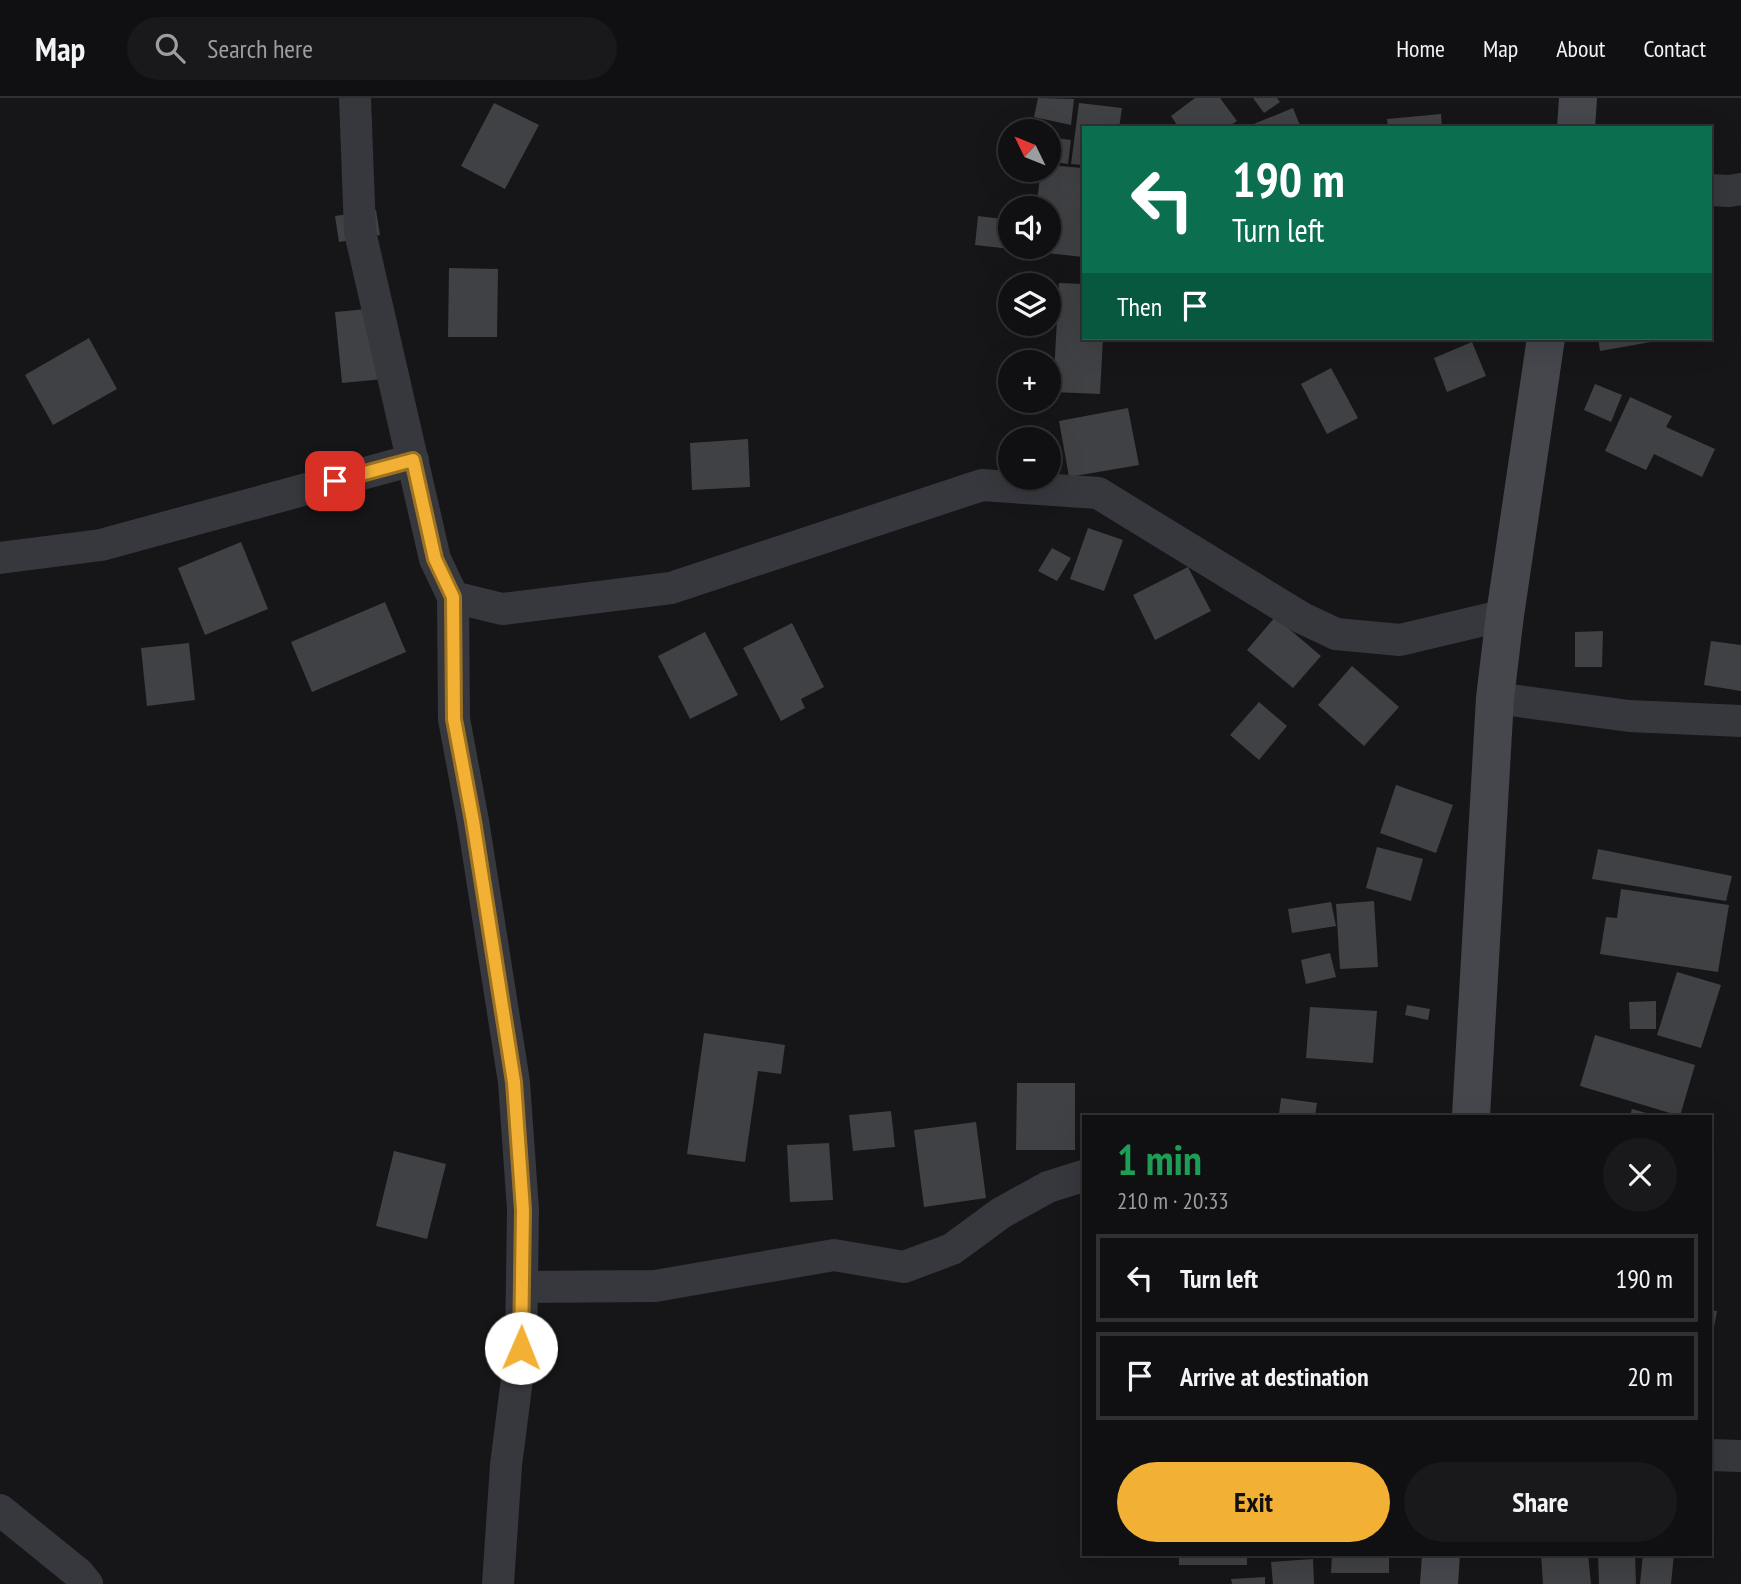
<!DOCTYPE html>
<html lang="en">
<head>
<meta charset="utf-8">
<style>
	body { margin:0; font-family:"PT Sans Narrow",sans-serif; background:#19191b; color:#f1f3f6; height:100vh; display:flex; flex-direction:column; font-size:26px; white-space:nowrap }
	* { box-sizing:border-box; margin:0 }
	p { font-size:23px; color:#9c9d9f }
	.icon { flex:none; width:38px; height:38px; fill:none; stroke:currentColor; stroke-width:2; stroke-linecap:round; stroke-linejoin:round }
	.map { position:relative; flex:1; overflow:hidden }
	.sheet { position:absolute; left:1082px; top:1017px; width:630px; height:441px; display:flex; flex-direction:column; background:#101012; border-radius:0px; box-shadow:0 7px 28px #0002,0 0 0 2px #303032 }
	.sheet>* { flex:none }
	.guide { position:absolute; left:1082px; top:28px; width:630px; height:214px; border-radius:0px; box-shadow:0 7px 28px #0002,0 0 0 2px #303032; background:#0b6e4f; color:#fff; overflow:hidden }
	.needle { width:46px; rotate:313deg }
	.tools { position:absolute; left:998px; top:21px; display:grid; gap:14px }
	.tools a { display:grid; place-items:center; width:63px; height:63px; border-radius:50%; background:#101012; box-shadow:0 7px 28px #0002,0 0 0 2px #303032; font-size:35px }
	.pin { position:absolute; display:grid; place-items:center; width:60px; height:60px; color:#fff; margin:-30px; border-radius:14px; box-shadow:0 4px 10px #0006 }
	.me { position:absolute; width:77px; margin:-38px; rotate:1deg; stroke-linejoin:round; filter:drop-shadow(0 0 5px #0008) }
	.turn { display:flex; align-items:center; gap:24px; height:147px; padding:0 35px; font-size:32px }
	.turn .icon { width:91px; height:91px; stroke-width:2.5 }
	.turn b { display:block; font-size:49px; line-height:60px }
	.then { display:flex; align-items:center; height:66px; padding:0 35px; background:#0003; gap:14px; font-size:26px }
	.round { display:grid; place-items:center; flex:none; width:74px; height:74px; border-radius:37px; background:#19191b }
	.headline { display:flex; align-items:center; justify-content:space-between; height:119px; padding:0 35px }
	h1 { font-size:42px; font-weight:700; line-height:52px; color:#1e9e55 }
	.primary-button { display:flex; gap:14px; margin-top:auto; padding:14px 35px }
	.primary-button a { flex:1; height:80px; border-radius:42px; background:#f2b134; color:#111; font-size:28px; font-weight:700; line-height:80px; text-align:center }
	.primary-button a+a { background:#19191b; color:#f1f3f6 }
	ul { padding:0; list-style:none }
	li { display:flex; align-items:center; gap:21px; height:88px; margin:0 14px 10px; padding:0 21px; border:4px solid #303032; border-radius:0px }
	li div { flex:1 }
	li b { display:block; font-size:26px }
	li em { font-style:normal }
	header { display:flex; align-items:center; gap:42px; box-sizing:border-box; height:98px; padding:0 35px; background:#101012; border-bottom:2px solid #303032 }
	header strong { font-size:33px }
	nav { display:flex; gap:38px; margin-inline-start:auto; font-size:24px }
	.search { width:490px; height:63px; background:#19191b; display:flex; align-items:center; gap:18px; box-sizing:border-box; padding:0 24px; border-radius:38px; color:#9c9d9f; font-size:26px }
	.map>svg:first-child { display:block }
	.building { fill:#404145 }
	.lines { fill:none; stroke-linecap:round; stroke-linejoin:round }
	.street { stroke:#37383d; stroke-width:32 }
	.secondary { stroke:#45474d; stroke-width:38 }
	.route-casing { stroke:#9d7322; stroke-width:18 }
	.route { stroke:#f2b134; stroke-width:12 }
</style>
</head>
<body>
<header>
<strong>Map</strong>
<div class="search"><svg class="icon" aria-label="search" viewBox="0 0 24 24"><circle cx="10" cy="10" r="6"/><path d="M15 15l6 6"/></svg>Search here</div>
<nav><a>Home</a><a>Map</a><a>About</a><a>Contact</a></nav>
</header>
<div class="map">
<svg width="1741" height="1486" viewBox="0 0 1741 1486">
	<rect width="100%" height="100%" fill="#161618"/>
	<g class="building">
		<polygon points="1038,0 1074,1 1071,27 1034,19"/>
		<polygon points="1195,0 1220,0 1237,23 1227,30 1179,30 1171,18"/>
		<polygon points="1253,0 1277,0 1280,4 1264,15"/>
		<polygon points="494,5 539,27 505,91 461,68"/>
		<polygon points="1079,5 1122,10 1119,30 1083,30 1083,67 1071,66"/>
		<polygon points="1293,10 1301,30 1244,30"/>
		<polygon points="1441,16 1442,30 1388,30 1387,21"/>
		<polygon points="1048,39 1071,42 1068,66 1048,63"/>
		<polygon points="1048,67 1083,70 1083,159 975,147 978,118 1010,122 1010,149 1048,149 1048,110 1036,110 1041,72 1048,72"/>
		<polygon points="376,112 380,137 339,144 335,118"/>
		<polygon points="449,170 498,171 497,239 448,239"/>
		<polygon points="1059,185 1083,186 1083,240 1103,240 1100,296 1053,294"/>
		<polygon points="378,210 384,281 342,285 335,214"/>
		<polygon points="89,240 117,291 53,327 25,277"/>
		<polygon points="1598,240 1668,240 1668,241 1600,253"/>
		<polygon points="1472,244 1486,278 1447,294 1434,260"/>
		<polygon points="1331,270 1358,320 1327,336 1301,286"/>
		<polygon points="1595,286 1622,297 1611,324 1584,312"/>
		<polygon points="1630,299 1672,318 1666,329 1715,351 1702,379 1654,356 1646,372 1605,353"/>
		<polygon points="1128,310 1139,367 1069,379 1059,323"/>
		<polygon points="748,341 750,389 692,392 690,345"/>
		<polygon points="1088,430 1123,442 1104,493 1070,481"/>
		<polygon points="241,444 268,511 205,537 178,470"/>
		<polygon points="1052,450 1071,460 1057,483 1038,473"/>
		<polygon points="1188,469 1211,513 1155,542 1133,497"/>
		<polygon points="385,504 406,554 312,594 291,544"/>
		<polygon points="1275,519 1321,558 1293,590 1247,552"/>
		<polygon points="792,525 824,589 801,601 805,610 781,623 743,550"/>
		<polygon points="1603,533 1602,569 1575,569 1575,534"/>
		<polygon points="705,534 738,597 690,621 658,558"/>
		<polygon points="1711,543 1741,547 1741,593 1704,587"/>
		<polygon points="189,545 195,602 147,608 141,550"/>
		<polygon points="1352,568 1399,609 1364,648 1318,607"/>
		<polygon points="1259,604 1287,628 1259,662 1230,637"/>
		<polygon points="1396,687 1453,707 1436,755 1380,735"/>
		<polygon points="1377,749 1423,761 1411,803 1366,790"/>
		<polygon points="1598,751 1732,778 1726,803 1592,781"/>
		<polygon points="1621,791 1729,807 1718,874 1600,856 1606,819 1617,820"/>
		<polygon points="1374,803 1378,869 1340,871 1336,806"/>
		<polygon points="1331,804 1336,828 1292,835 1288,811"/>
		<polygon points="1330,855 1336,879 1306,886 1301,862"/>
		<polygon points="1677,874 1721,887 1701,950 1657,937"/>
		<polygon points="1656,903 1656,931 1630,931 1629,904"/>
		<polygon points="1407,907 1430,911 1428,922 1405,917"/>
		<polygon points="1310,909 1377,913 1373,965 1306,960"/>
		<polygon points="704,935 785,947 781,976 758,973 745,1064 687,1056"/>
		<polygon points="1595,937 1695,967 1680,1018 1580,988"/>
		<polygon points="1017,985 1075,985 1075,1052 1016,1052"/>
		<polygon points="1281,1000 1317,1005 1315,1018 1292,1018 1279,1016"/>
		<polygon points="1632,1011 1657,1018 1630,1018"/>
		<polygon points="891,1013 895,1049 853,1053 849,1017"/>
		<polygon points="976,1024 986,1100 924,1109 914,1032"/>
		<polygon points="829,1045 833,1102 790,1104 787,1047"/>
		<polygon points="394,1053 446,1066 427,1141 376,1128"/>
		<polygon points="1710,1212 1717,1213 1711,1246 1710,1246"/>
		<rect x="1179" y="1456" width="68" height="11"/>
		<polygon points="1332,1456 1389,1456 1389,1475 1331,1475"/>
		<polygon points="1541,1456 1588,1456 1591,1486 1543,1486"/>
		<polygon points="1598,1456 1635,1456 1636,1486 1599,1486"/>
		<polygon points="1643,1456 1674,1456 1671,1486 1640,1486"/>
		<polygon points="1313,1461 1314,1486 1273,1486 1271,1464"/>
		<polygon points="1265,1479 1265,1486 1232,1486 1231,1481"/>
	</g>
	<g class="lines">
		<g class="street">
			<polyline points="355,0 360,134 435,461 453,499 454,621 473,723 514,984 523,1112 521,1250 506,1367 498,1486"/>
			<polyline points="1710,92 1729,93 1741,91"/>
			<polyline points="0,460 101,447 413,362"/>
			<polyline points="453,499 502,511 671,490 982,387 1098,395 1302,520 1336,536 1400,542 1505,517"/>
			<polyline points="1495,600 1629,618 1741,623"/>
			<polyline points="522,1189 655,1188 834,1157 904,1169 952,1151 1001,1115 1048,1089 1083,1078"/>
			<polyline points="1710,1357 1741,1358"/>
			<polyline points="0,1412 79,1476 87,1486"/>
		</g>
		<g class="secondary">
			<polyline points="1576,30 1578,0"/>
			<polyline points="1471,1018 1495,600 1505,517 1546,240"/>
			<polyline points="1439,1486 1441,1456"/>
		</g>
	</g>
	<g class="lines">
		<g class="route-casing">
			<polyline id="route" points="335,383 413,362 435,461 453,499 454,621 473,723 514,984 523,1112 521,1250"/>
		</g>
		<use href="#route" class="route"/>
	</g>
</svg>
<div class="tools">
<a><svg class="needle" viewBox="-14 -14 28 28"><path d="M0-13l5 13h-10z" fill="#e53935"/><path d="M0 13l5-13h-10z" fill="#9c9d9f"/></svg></a>
<a><svg class="icon" aria-label="sound" viewBox="0 0 24 24"><path d="M4 9h4l5-4v14l-5-4H4zM17 9q2 3 0 6"/></svg></a>
<a><svg class="icon" aria-label="layers" viewBox="0 0 24 24"><path d="M12 4l9 5-9 5-9-5zM3 14l9 5 9-5"/></svg></a>
<a>+</a>
<a>−</a>
</div>
<div class="pin" style="left:335px;top:383px;background:#d93025"><svg class="icon" aria-label="arrive" viewBox="0 0 24 24"><path d="M6 21V4h12l-3 4 3 4H6"/></svg></div>
<svg class="me" style="left:521px;top:1250px" viewBox="-20 -20 40 40"><circle r="19" fill="#fff"/><path d="M0-13L10 11 0 6-10 11z" fill="#f2b134"/></svg>
<div class="guide">
<div class="turn"><svg class="icon" aria-label="left" viewBox="0 0 24 24"><path d="M17 20v-9H6M10 6l-5 5 5 5"/></svg><div><b>190 m</b>Turn left</div></div>
<div class="then">Then<svg class="icon" aria-label="arrive" viewBox="0 0 24 24"><path d="M6 21V4h12l-3 4 3 4H6"/></svg></div>
</div>
<section class="sheet">
<div class="headline"><div><h1>1 min</h1><p>210 m · 20:33</p></div><a class="round"><svg class="icon" aria-label="close" viewBox="0 0 24 24"><path d="M6 6l12 12M18 6L6 18"/></svg></a></div>
<ul>
<li><svg class="icon" aria-label="left" viewBox="0 0 24 24"><path d="M17 20v-9H6M10 6l-5 5 5 5"/></svg><div><b>Turn left</b></div><em>190 m</em></li>
<li><svg class="icon" aria-label="arrive" viewBox="0 0 24 24"><path d="M6 21V4h12l-3 4 3 4H6"/></svg><div><b>Arrive at destination</b></div><em>20 m</em></li>
</ul>
<div class="primary-button"><a>Exit</a><a>Share</a></div>
</section>
</div>
</body>
</html>
